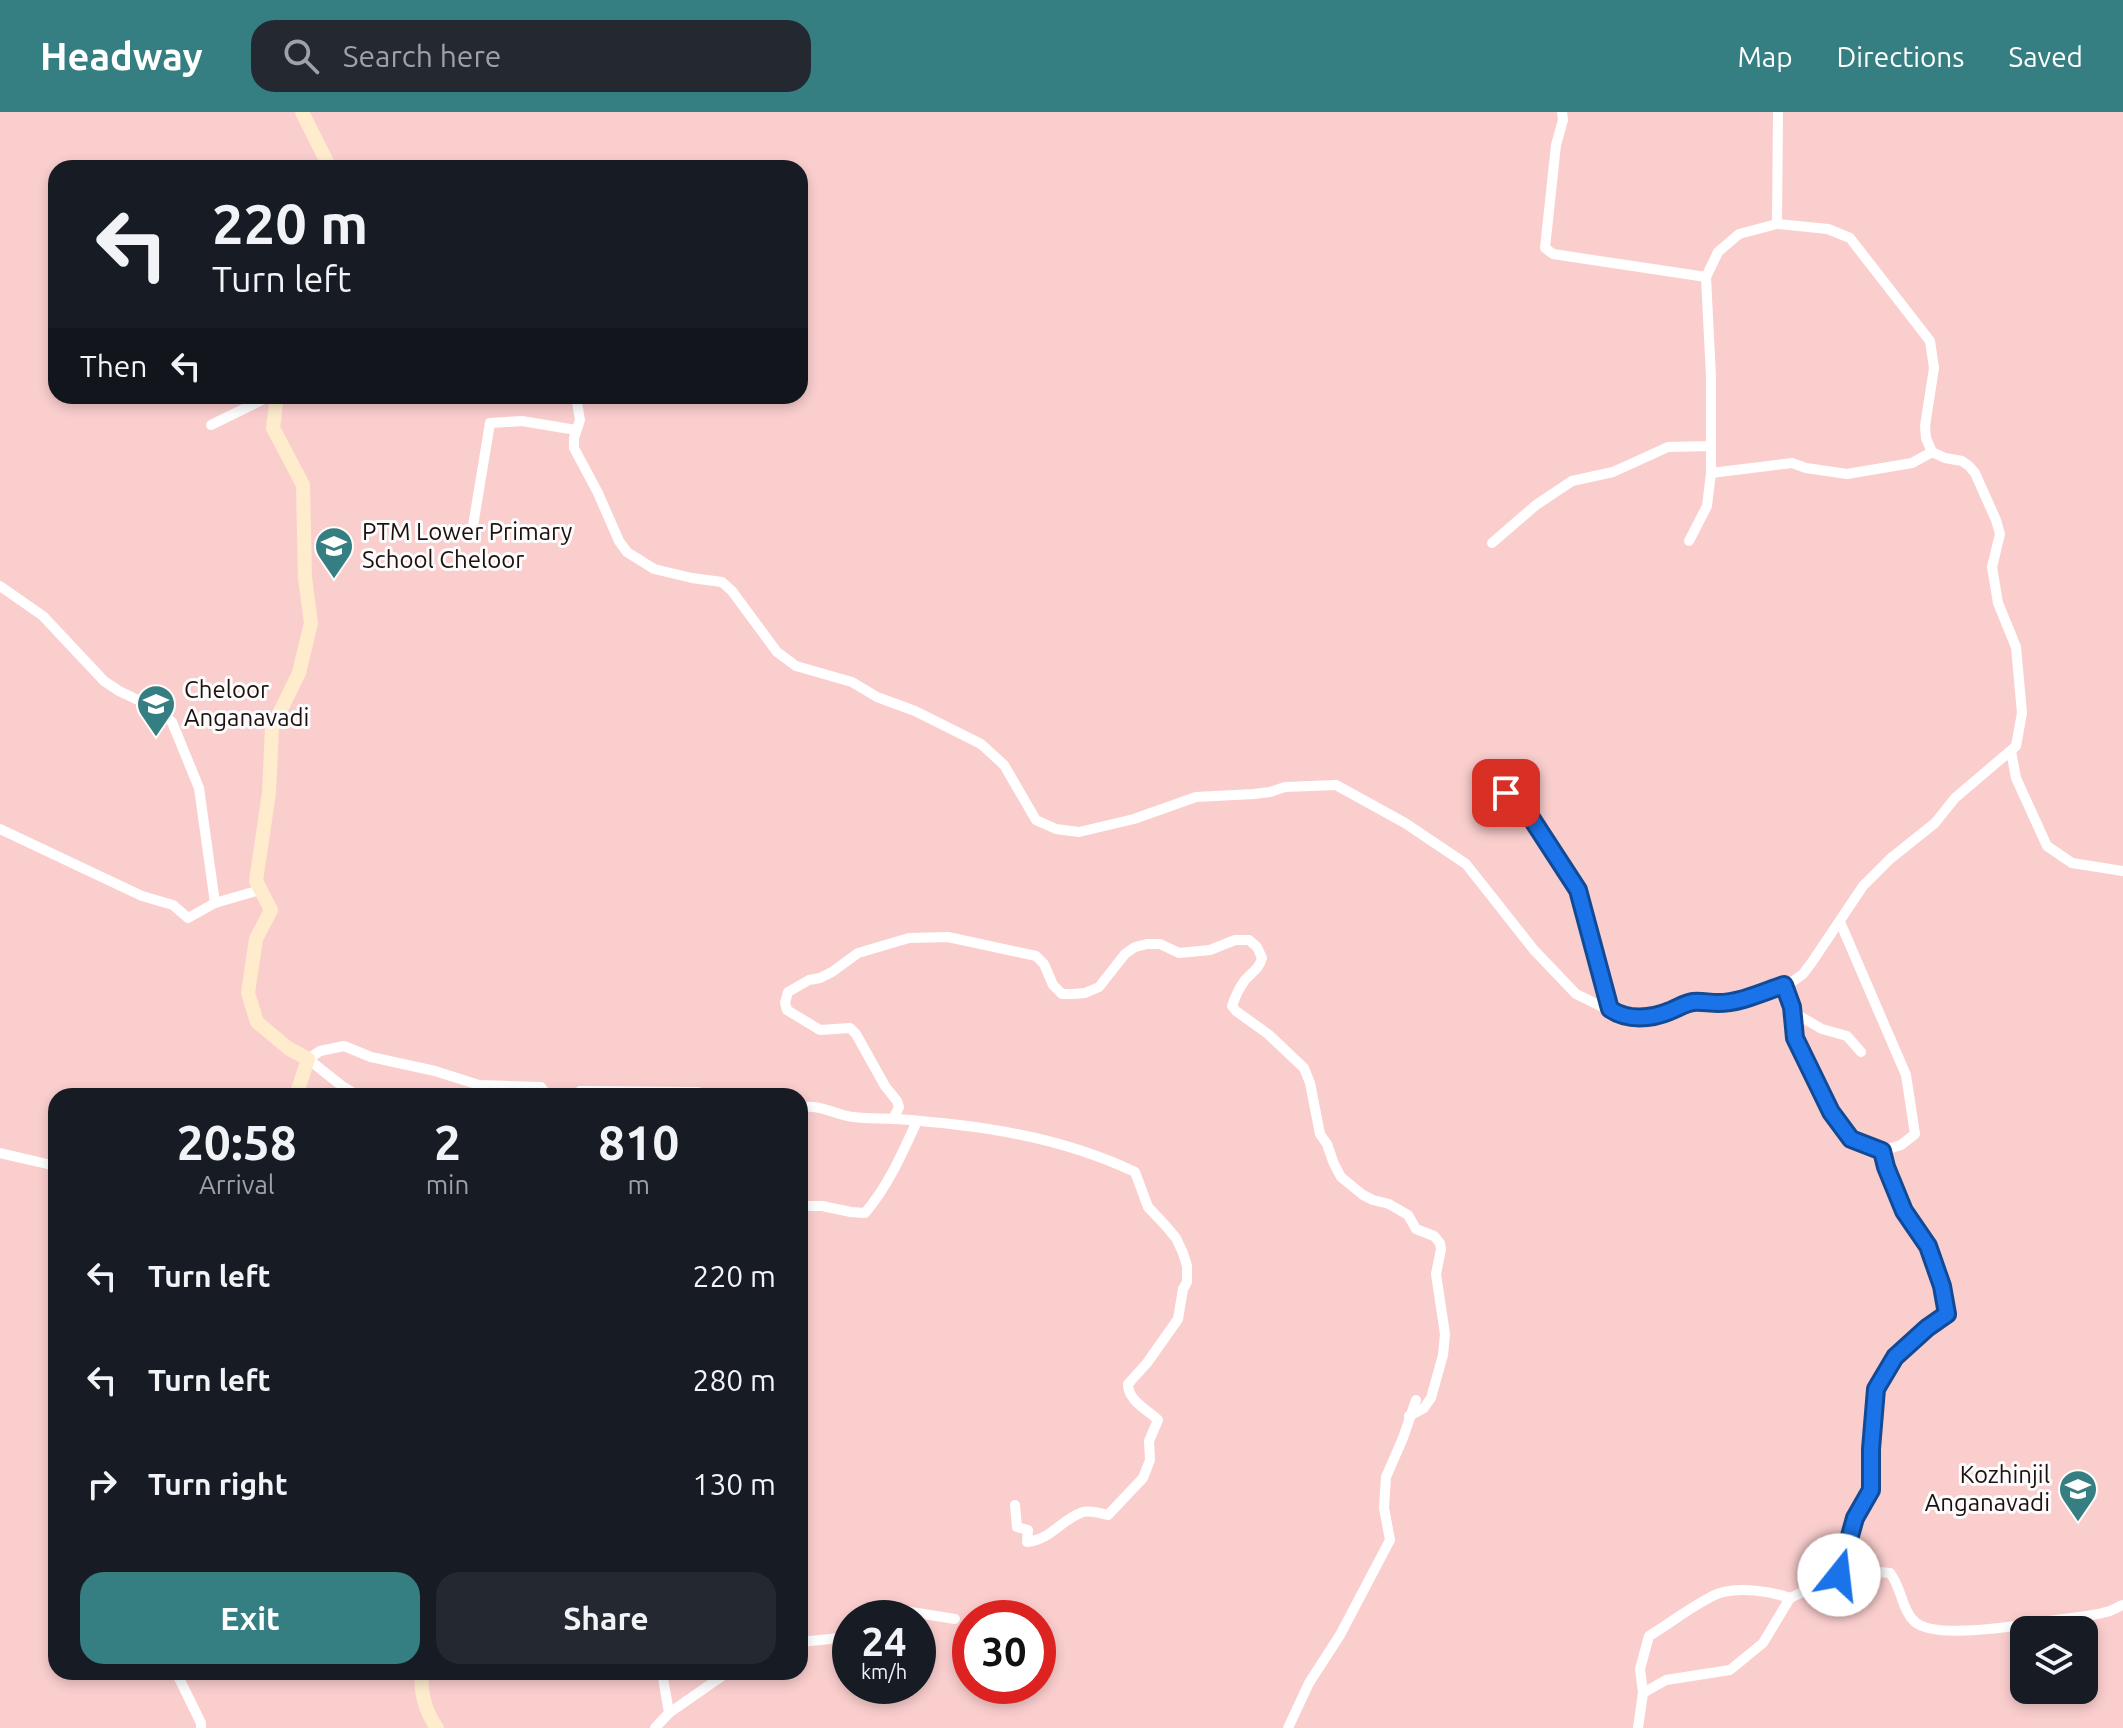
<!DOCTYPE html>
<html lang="en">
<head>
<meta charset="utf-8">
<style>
	body { margin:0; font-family:Ubuntu,sans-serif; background:#242831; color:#f1f3f6; height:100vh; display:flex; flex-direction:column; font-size:30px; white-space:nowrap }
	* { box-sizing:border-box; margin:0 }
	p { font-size:26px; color:#9ea1a6 }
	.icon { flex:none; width:44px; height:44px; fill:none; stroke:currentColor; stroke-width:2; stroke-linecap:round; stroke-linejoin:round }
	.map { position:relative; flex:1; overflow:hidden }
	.panel { position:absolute; left:48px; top:976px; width:760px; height:592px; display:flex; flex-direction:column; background:#171b24; border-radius:24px; box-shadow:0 4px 12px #0003 }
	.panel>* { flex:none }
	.banner { position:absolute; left:48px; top:48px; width:760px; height:244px; border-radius:24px; box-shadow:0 4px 12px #0003; background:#171b24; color:#f1f3f6; overflow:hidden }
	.tools { position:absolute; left:2010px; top:1504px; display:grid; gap:16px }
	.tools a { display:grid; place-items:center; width:88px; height:88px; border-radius:16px; background:#171b24; box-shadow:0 4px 12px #0003; font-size:40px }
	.speed { position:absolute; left:832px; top:1488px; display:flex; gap:16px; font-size:40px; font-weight:700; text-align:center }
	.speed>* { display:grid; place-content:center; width:104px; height:104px; border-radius:50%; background:#171b24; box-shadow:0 4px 12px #0003; line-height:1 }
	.speed small { font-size:20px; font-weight:400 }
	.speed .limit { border:12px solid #d22; background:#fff; color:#111 }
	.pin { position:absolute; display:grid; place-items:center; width:68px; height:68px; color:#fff; margin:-34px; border-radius:16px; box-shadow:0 4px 12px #0006 }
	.me { position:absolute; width:88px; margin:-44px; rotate:16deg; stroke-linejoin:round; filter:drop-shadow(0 0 6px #0008) }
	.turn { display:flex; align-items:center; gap:28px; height:168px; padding:0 32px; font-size:36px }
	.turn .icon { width:104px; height:104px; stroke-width:2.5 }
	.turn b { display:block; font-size:56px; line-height:68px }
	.then { display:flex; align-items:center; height:76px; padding:0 32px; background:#0003; gap:16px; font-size:30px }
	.eta { display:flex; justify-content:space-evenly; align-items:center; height:136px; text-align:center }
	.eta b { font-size:48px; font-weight:600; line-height:56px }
	.primary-button { display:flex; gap:16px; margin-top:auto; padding:16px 32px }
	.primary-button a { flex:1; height:92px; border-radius:24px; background:#357e81; color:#fff; font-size:32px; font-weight:600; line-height:92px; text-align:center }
	.primary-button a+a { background:#242831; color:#f1f3f6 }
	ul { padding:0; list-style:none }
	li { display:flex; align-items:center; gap:24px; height:104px; padding:0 32px }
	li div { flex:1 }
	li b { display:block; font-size:30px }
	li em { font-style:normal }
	header { display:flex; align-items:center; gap:48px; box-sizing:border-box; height:112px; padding:0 40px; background:#357e81; color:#fff }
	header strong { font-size:38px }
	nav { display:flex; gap:44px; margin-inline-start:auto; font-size:28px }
	.search { width:560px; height:72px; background:#242831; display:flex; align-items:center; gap:20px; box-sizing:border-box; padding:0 28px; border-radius:24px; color:#9ea1a6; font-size:30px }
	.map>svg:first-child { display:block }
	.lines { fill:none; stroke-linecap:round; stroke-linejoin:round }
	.minor { stroke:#fff; stroke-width:10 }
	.secondary { stroke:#feeccd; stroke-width:14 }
	.route-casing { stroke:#114b97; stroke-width:20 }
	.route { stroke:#1a73e8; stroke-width:14 }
	.labels { text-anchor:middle; stroke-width:6; stroke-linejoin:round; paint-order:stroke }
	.poi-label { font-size:24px; fill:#1f1010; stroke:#fcfcfc; text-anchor:start }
</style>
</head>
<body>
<header>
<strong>Headway</strong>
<div class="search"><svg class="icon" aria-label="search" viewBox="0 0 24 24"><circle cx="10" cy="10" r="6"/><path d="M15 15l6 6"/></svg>Search here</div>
<nav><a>Map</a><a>Directions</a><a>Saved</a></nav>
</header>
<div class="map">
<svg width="2123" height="1616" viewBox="0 0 2123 1616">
	<rect width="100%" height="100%" fill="#fbcece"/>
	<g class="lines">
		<g class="minor">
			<polyline points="1562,0 1563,8 1556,33 1545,136 1553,142 1706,165"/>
			<polyline points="576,284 580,308 574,326 574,336 598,381 619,429 627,440 654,457 692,466 722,470 732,479 777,540 796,554 852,570 877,585 915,599 981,632 1004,653 1036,708 1056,717 1079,720 1134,707 1196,685 1254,682 1270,680 1285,675 1336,673 1405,711 1466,752 1534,838 1576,882 1619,903 1629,905 1653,904 1697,889 1719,891 1746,886 1792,870 1803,862 1812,850 1863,774 1890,747 1935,711 1955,686 2016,634 2022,601 2016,535 1998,491 1992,455 2000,422 1996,408 1975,361 1969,354 1962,349 1945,346 1932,340 1926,326 1925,314 1934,256 1930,229 1850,126 1828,117 1777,112 1778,0"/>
			<polyline points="211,313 270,284"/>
			<polyline points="1711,361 1792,351 1806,356 1847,362 1912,351 1932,340"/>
			<polyline points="473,414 490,311 522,309 576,318"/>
			<polyline points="1689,429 1707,394 1711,361 1711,265 1706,165 1718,140 1739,122 1777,112"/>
			<polyline points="1492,431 1536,393 1572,369 1613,360 1668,335 1711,334"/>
			<polyline points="0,474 43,504 104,569 119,579 157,597 172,610 199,676 215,791"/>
			<polyline points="2011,639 2016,666 2047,734 2072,751 2123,759"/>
			<polyline points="1488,667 1524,695 1578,778 1610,897"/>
			<polyline points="0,717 142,784 173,793 188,806 215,791 260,778"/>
			<polyline points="1784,873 1796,902 1822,917 1847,924 1861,940"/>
			<polyline points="1792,895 1795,926 1831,1000 1851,1027 1882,1039"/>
			<polyline points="359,984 342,974 308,947 320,939 344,934 371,945 435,959 479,973 541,975 548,984"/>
			<polyline points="580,984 580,979 698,980 714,984"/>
			<path d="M800,996C819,991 835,1003 853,1005C868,1007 882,1006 896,1007C979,1013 1059,1024 1135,1060L1148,1095L1165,1113L1176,1126L1183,1141L1187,1154V1170L1183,1177L1178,1207L1147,1251L1128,1272C1128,1289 1147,1297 1158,1308L1149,1329L1150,1348L1143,1366L1108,1403C1100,1401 1090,1398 1083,1400C1060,1408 1051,1428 1027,1430L1028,1418L1017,1415L1015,1393"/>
			<path d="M893,1007L899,995L897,989L885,974L856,922L850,916L820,918L787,898L785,891L788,880L809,868L820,866L832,860L858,841L909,826L948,825L1036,844L1044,852L1053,873L1062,882H1073L1085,881L1099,875L1125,842L1135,835L1147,832H1160L1179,841L1210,838L1235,828H1249L1257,835L1262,846C1259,857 1252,860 1245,868C1239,876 1235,885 1232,894L1236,899L1268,922L1304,956L1310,971L1320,1022L1327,1032L1334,1052L1341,1065L1363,1083L1373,1088L1389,1092L1408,1103L1416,1117L1434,1124L1440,1131L1441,1137L1436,1162L1445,1222L1443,1243L1431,1286L1424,1296L1409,1304"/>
			<polyline points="0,1041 56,1054"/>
			<path d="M800,1094H822L851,1100L865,1101C888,1074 902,1042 917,1009"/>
			<path d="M1839,1463L1849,1472L1880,1460L1890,1461C1902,1476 1901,1497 1915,1510C1937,1529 2027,1512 2056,1508C2072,1505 2090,1505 2106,1500C2112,1499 2117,1495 2123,1493"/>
			<polyline points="887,1506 890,1500 905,1499 955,1507"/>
			<polyline points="800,1530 850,1525"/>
			<polyline points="176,1560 201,1611 201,1616"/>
			<path d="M1643,1581L1640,1557L1649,1524C1668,1513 1701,1487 1720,1481C1741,1475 1769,1479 1790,1486"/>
			<polyline points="669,1601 728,1560"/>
			<polyline points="655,1616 669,1601 662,1560"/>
			<polyline points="1288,1616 1309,1571 1340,1523 1390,1428 1384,1396 1386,1365 1403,1326 1416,1288"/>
			<polyline points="1638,1616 1643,1581 1666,1568 1730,1558 1763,1531 1790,1486 1839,1463 1855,1406 1871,1378 1871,1337 1876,1277 1895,1245 1927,1216 1947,1202 1942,1174 1928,1134 1904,1099 1886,1055 1882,1039 1901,1033 1915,1022 1906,963 1840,810"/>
		</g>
		<g class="secondary">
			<polyline points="302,0 330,56"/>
			<polyline points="277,284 273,316 303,373 305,466 311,511 299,561 272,616 269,681 256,769 271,798 256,827 248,881 257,910 288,936 308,947 296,984"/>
			<path d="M422,1560C420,1581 425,1599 437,1616"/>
		</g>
	</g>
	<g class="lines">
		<g class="route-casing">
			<path id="route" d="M1506,681L1524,695L1578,778L1610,897C1628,909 1651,907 1670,899C1678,896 1685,891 1693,890C1701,889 1709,891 1718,891C1740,891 1763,880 1784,873L1792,895L1795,926L1831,1000L1851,1027L1882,1039L1886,1055L1904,1099L1928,1134L1942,1174L1947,1202L1927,1216L1895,1245L1876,1277L1871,1337V1378L1855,1406L1839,1463"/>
		</g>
		<use href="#route" class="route"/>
	</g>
	<defs>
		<g id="school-pin" transform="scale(2)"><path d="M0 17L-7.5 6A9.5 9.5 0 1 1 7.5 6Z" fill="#357e81" stroke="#fcfcfc"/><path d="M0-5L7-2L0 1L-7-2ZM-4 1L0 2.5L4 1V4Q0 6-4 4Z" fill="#fff"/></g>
	</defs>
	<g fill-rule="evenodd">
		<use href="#school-pin" x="334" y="434"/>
		<use href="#school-pin" x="156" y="592"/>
		<use href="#school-pin" x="2078" y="1377"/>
	</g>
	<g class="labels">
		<g class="poi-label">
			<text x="362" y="428">PTM Lower Primary<tspan x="362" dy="28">School Cheloor</tspan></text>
			<text x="184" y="586">Cheloor<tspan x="184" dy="28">Anganavadi</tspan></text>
			<text x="2050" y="1371" text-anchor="end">Kozhinjil<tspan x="2050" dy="28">Anganavadi</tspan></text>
		</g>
	</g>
</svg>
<div class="tools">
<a><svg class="icon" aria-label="layers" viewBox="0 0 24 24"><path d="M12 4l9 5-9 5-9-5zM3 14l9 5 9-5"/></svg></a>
</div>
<div class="speed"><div>24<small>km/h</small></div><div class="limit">30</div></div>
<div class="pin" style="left:1506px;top:681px;background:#d93025"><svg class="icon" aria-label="arrive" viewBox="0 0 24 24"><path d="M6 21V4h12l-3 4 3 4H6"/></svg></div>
<svg class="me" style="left:1839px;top:1463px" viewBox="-20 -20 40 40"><circle r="19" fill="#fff"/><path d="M0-13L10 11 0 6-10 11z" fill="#1a73e8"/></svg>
<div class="banner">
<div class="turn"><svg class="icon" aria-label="left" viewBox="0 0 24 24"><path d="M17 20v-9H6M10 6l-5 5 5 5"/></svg><div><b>220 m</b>Turn left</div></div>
<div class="then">Then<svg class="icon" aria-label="left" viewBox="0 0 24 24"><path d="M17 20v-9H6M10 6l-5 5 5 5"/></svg></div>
</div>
<section class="panel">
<div class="eta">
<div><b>20:58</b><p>Arrival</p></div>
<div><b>2</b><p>min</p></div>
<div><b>810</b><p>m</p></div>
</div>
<ul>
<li><svg class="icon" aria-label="left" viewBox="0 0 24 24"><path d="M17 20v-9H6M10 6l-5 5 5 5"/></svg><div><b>Turn left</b></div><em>220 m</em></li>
<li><svg class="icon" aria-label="left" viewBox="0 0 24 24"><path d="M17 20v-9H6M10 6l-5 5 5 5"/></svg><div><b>Turn left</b></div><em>280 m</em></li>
<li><svg class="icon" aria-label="right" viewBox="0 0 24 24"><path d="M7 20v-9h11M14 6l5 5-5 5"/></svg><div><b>Turn right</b></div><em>130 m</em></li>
</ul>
<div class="primary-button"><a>Exit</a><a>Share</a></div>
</section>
</div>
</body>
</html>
